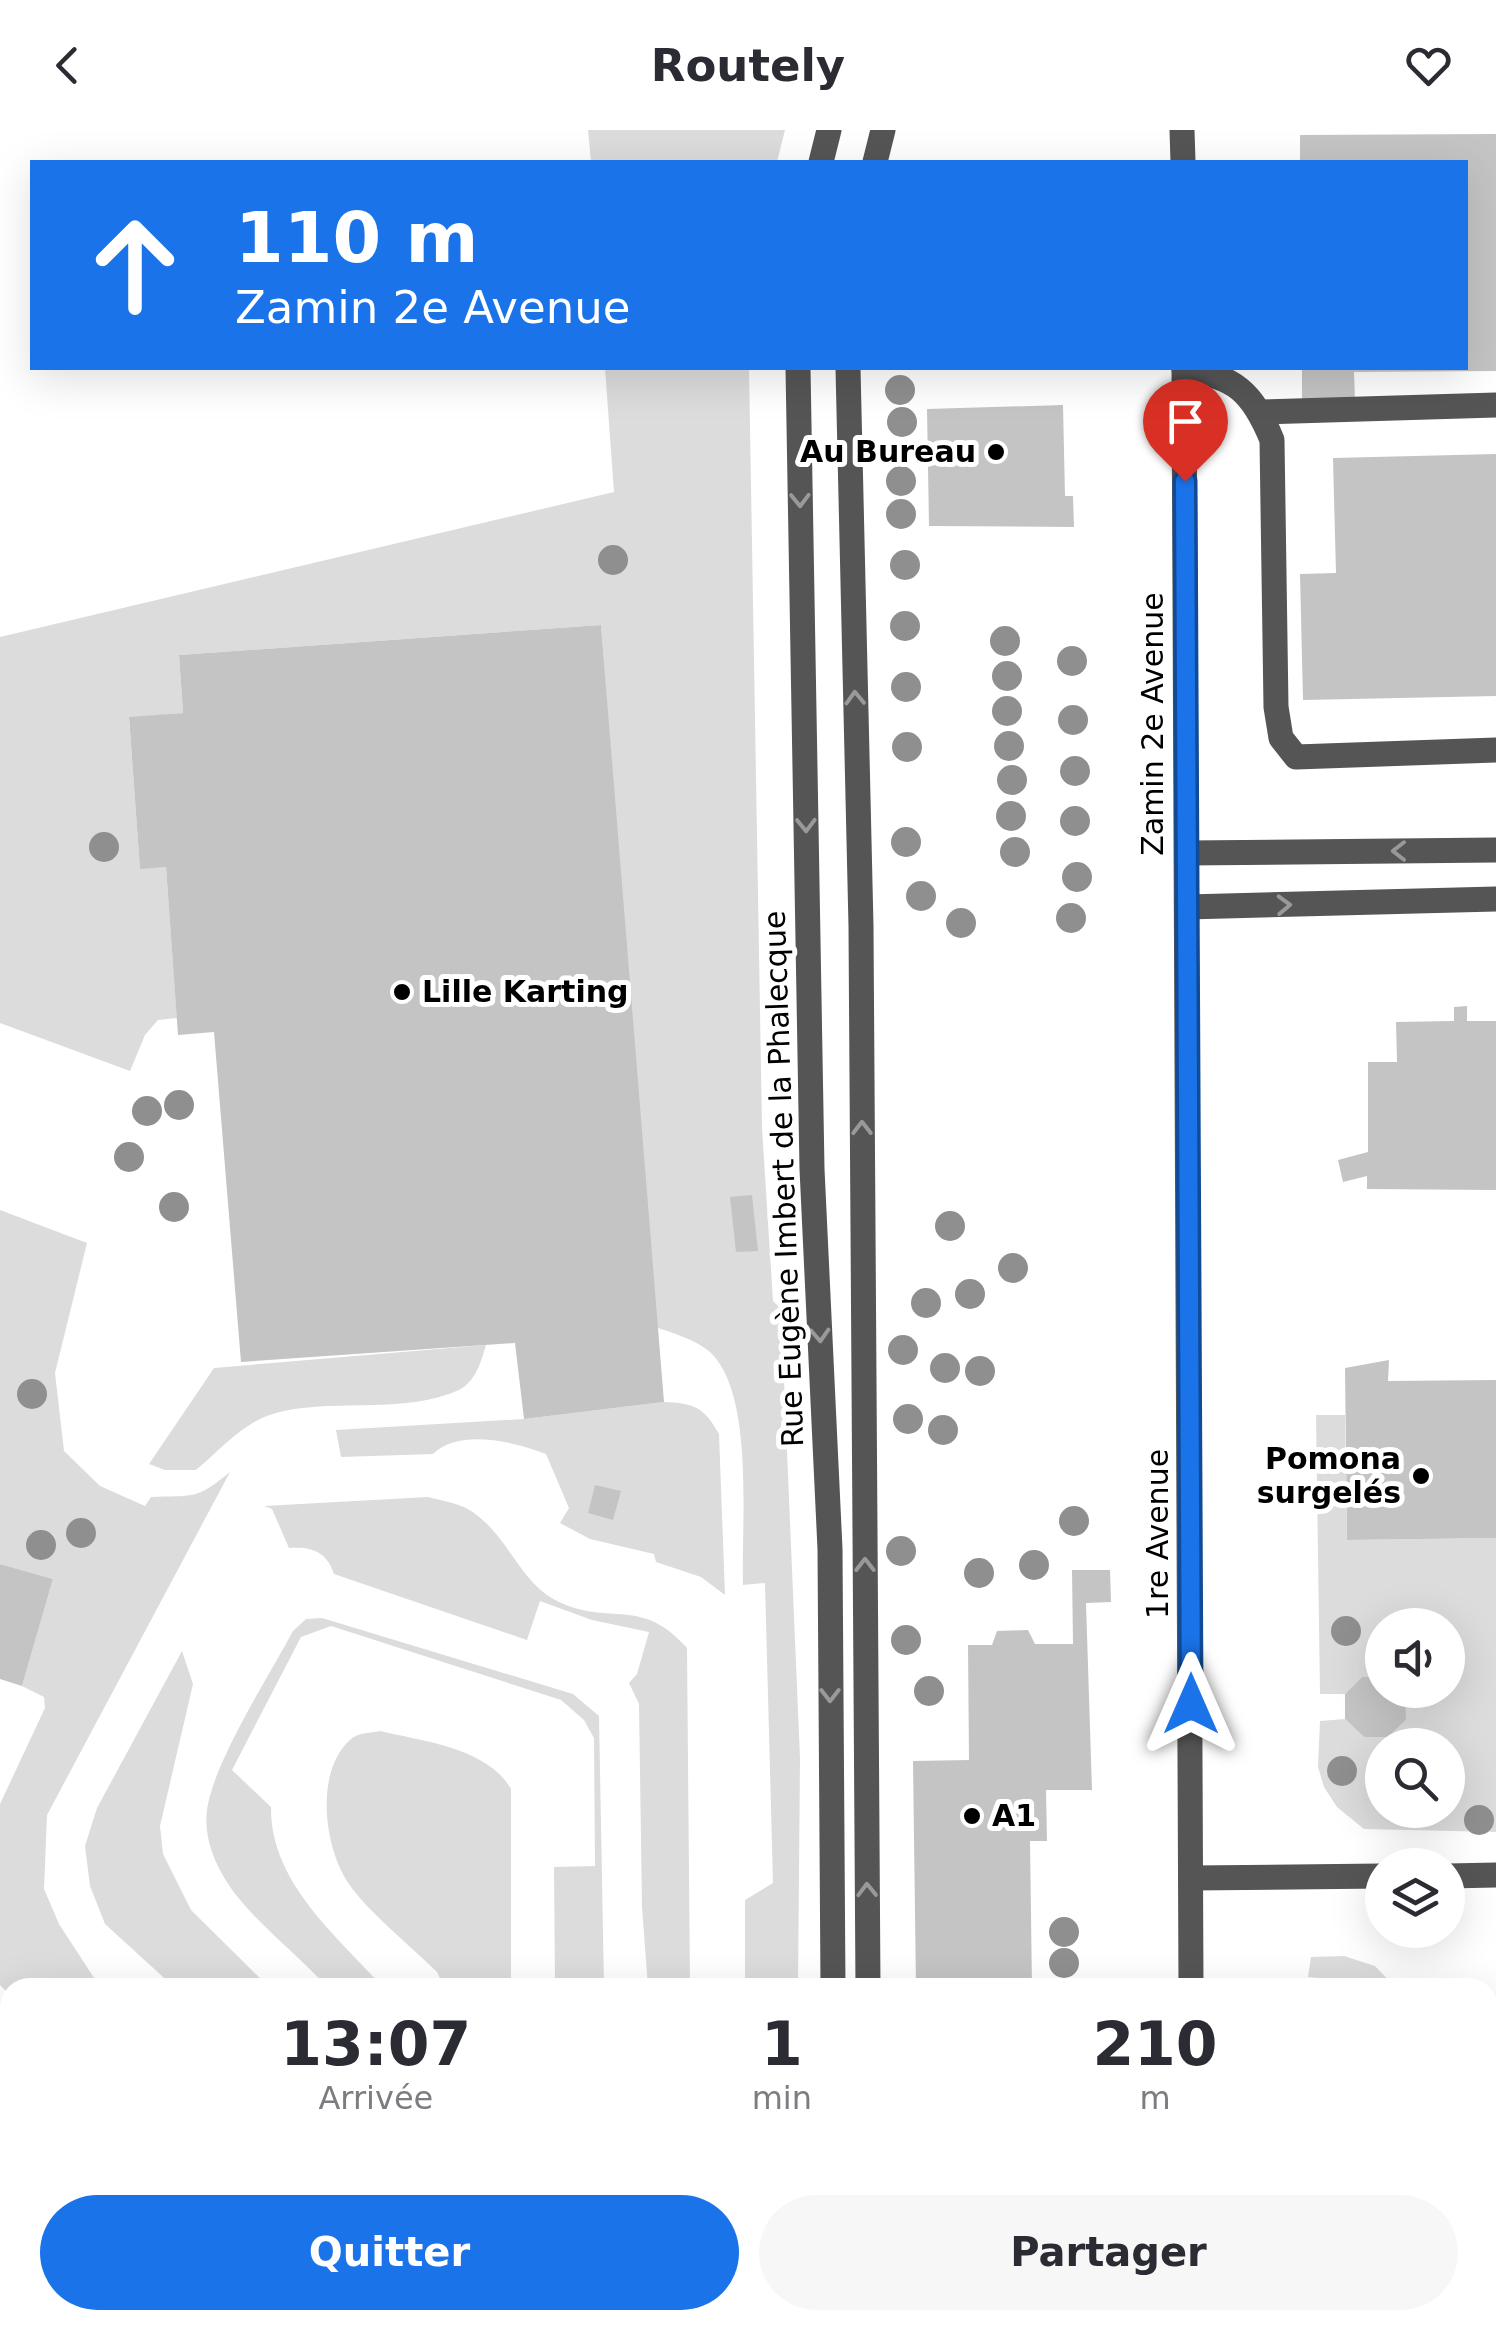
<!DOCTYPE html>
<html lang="fr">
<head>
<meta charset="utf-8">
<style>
	body { margin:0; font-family:"DejaVu Sans",sans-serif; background:#f7f7f7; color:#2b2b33; height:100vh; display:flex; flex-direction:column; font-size:38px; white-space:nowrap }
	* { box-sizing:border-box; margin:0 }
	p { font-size:32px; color:#7c7c81 }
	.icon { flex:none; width:55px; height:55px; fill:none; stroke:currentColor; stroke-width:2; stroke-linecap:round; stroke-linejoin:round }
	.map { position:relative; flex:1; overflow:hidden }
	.panel { position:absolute; left:0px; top:1848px; width:1498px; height:352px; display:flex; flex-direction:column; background:#fff; border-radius:30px 30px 0 0; box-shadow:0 10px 40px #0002 }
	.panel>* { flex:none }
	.guide { position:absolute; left:30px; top:30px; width:1438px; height:210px; border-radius:0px; box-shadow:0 10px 40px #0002; background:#1a73e8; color:#fff; overflow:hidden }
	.buttons { position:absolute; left:1365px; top:1478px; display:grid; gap:20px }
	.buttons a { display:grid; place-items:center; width:100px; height:100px; border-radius:50%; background:#fff; box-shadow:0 10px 40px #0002; font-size:50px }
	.pin { position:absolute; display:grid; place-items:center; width:85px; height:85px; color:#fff; margin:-102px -42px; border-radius:50% 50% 50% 0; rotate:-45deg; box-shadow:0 0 10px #0007 }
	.pin .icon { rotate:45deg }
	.me { position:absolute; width:110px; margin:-55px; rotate:0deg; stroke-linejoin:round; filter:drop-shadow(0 0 8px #0008) }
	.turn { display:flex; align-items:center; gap:35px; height:210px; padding:0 40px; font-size:45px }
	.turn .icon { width:130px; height:130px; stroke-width:2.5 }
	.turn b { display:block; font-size:70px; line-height:85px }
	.eta { display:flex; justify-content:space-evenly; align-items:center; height:170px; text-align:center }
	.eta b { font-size:60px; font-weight:800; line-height:70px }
	.primary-button { display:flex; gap:20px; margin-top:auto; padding:20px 40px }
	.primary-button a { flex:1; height:115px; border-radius:60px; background:#1a73e8; color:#fff; font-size:40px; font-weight:800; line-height:115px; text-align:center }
	.primary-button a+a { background:#f7f7f7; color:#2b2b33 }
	header { display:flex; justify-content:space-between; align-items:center; height:130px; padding:0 40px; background:#fff; font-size:45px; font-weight:800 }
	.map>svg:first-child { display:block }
	.green { fill:#dcdcdc; fill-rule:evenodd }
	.building { fill:#c4c4c4 }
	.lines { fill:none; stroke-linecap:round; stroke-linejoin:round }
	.path { stroke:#777; stroke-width:6; stroke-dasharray:2.5 5; stroke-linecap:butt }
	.minor { stroke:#555; stroke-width:25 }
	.tree { fill:#8f8f8f }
	.oneway { stroke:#999 }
	.route-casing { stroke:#114b97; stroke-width:25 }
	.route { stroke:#1a73e8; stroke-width:18 }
	.poi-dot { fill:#000; stroke:#fff; stroke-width:4 }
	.labels { text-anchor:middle; stroke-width:10; stroke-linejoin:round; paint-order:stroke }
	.poi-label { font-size:30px; font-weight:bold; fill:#000; stroke:#fff; text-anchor:end }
	.street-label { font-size:30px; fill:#000; stroke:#fff }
</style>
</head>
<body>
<header><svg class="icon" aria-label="back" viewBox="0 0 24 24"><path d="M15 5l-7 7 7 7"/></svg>Routely<svg class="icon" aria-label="heart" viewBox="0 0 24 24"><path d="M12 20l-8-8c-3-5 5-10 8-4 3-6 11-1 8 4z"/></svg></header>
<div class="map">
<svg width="1496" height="2198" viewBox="0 0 1496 2198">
	<rect width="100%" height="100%" fill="#fff"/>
	<g class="green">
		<polygon points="588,0 785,0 777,32 591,32"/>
		<path d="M605,238H749L762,998L773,1171L781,1179L800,1628L798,1857H745V1770L773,1753L765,1453L743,1455C741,1395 755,1264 710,1222C695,1209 672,1203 655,1197L601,495L179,525L183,583L129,588L140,738L166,737L177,888L158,890L145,905L130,941L0,893V507L614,362Z"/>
		<path d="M0,1080L87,1113L55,1243L64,1321L100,1356L145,1376L151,1367C193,1365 195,1371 230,1342L47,1685L44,1759L59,1794L100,1857L10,1858V1865L0,1855V1674L45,1578L44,1567L22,1556L53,1449L0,1434Z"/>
		<path d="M486,1215C481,1232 476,1251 459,1260C406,1284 339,1269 284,1281C246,1288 224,1317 196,1340H165L149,1334L214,1238Z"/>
		<path d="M664,1272C694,1273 704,1277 719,1304L725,1465L701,1447L656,1432L654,1424L590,1409L560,1393L569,1378L546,1324C515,1312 460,1298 433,1324L341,1327L336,1300L524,1289Z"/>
		<path d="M1316,1285H1345L1347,1410L1496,1408V1702L1364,1699L1337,1677L1324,1657L1318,1637L1320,1591L1345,1589L1364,1607H1388L1406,1590L1402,1560H1448V1495H1382V1546L1362,1547L1345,1564H1320ZM1382,1615H1448V1680H1382Z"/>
		<path d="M428,1367C440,1370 455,1373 466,1378C507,1400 518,1453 559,1472C610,1496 641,1466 687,1518L690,1857H648L642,1777L639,1574L629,1553L637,1544L649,1502L592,1490L540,1471L527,1510L334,1444C327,1422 312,1416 289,1418L272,1379L264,1376Z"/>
		<path d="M322,1488L573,1564L599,1586L604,1857H555L554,1737L595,1736L594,1608L584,1590L561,1570L331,1496L301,1507L232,1640L271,1677C270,1752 337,1806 383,1857H327C299,1826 262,1798 236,1765C218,1741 203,1711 207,1680C213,1633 269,1546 293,1501L306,1489Z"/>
		<polygon points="182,1521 193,1554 160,1696 163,1724 191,1780 269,1857 174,1857 105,1794 90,1756 85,1716 97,1678"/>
		<path d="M380,1601C422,1611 488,1618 511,1659V1857H444L437,1842C412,1817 367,1781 349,1754C324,1718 314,1641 351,1609C358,1603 370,1603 380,1601Z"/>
		<polygon points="1344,1826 1375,1836 1395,1857 1338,1857 1337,1850 1308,1847 1311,1827"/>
		<polygon points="228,2190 773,2190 768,2198 237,2198"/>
	</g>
	<g class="building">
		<polygon points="1496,4 1496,241 1354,242 1355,270 1302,272 1302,238 1465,238 1465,32 1300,32 1300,5"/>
		<polygon points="1063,275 1065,366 1073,366 1074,397 929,396 927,279"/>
		<polygon points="1496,324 1496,566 1303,570 1300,444 1336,443 1333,328"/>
		<polygon points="601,495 664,1272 524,1289 515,1213 241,1232 214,902 178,905 166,737 140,739 129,587 183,583 179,525"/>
		<polygon points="1467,876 1467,891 1496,891 1496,1060 1367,1059 1367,1046 1343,1052 1338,1030 1368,1022 1368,932 1397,932 1396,892 1454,891 1454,877"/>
		<polygon points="752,1065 758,1121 736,1122 730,1067"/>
		<polygon points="1389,1230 1388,1251 1496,1250 1496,1408 1347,1410 1345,1238"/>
		<polygon points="595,1355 621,1361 613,1390 588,1383"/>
		<polygon points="0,1434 53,1449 22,1556 0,1549"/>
		<polygon points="1072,1440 1110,1440 1111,1472 1086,1473 1092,1660 1046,1660 1047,1711 1030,1711 1032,1858 916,1858 913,1631 969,1630 968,1515 992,1515 997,1501 1028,1500 1035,1514 1073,1514"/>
		<polygon points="1382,1546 1382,1560 1405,1564 1406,1590 1388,1607 1364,1607 1345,1589 1345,1564 1362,1547"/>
	</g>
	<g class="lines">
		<g class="path">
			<polyline points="0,2098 10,2107"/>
			<polyline points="105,2190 114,2198"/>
		</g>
		<g class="minor">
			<polyline points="1182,0 1183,32"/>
			<polyline points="821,32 829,0"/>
			<polyline points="875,32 883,0"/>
			<polyline points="798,238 812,1039 830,1419 833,1858"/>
			<polyline points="848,238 861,796 868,1858"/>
			<polyline points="1184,238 1191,1858"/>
			<path d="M1184,239C1235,247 1252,261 1272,310L1276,577L1281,608L1296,627L1496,620"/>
			<polyline points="1260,282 1496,275"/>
			<polyline points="1187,723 1496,720"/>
			<polyline points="1187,777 1496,769"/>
			<polyline points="1448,1746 1496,1745"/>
			<polyline points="1192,1748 1382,1746"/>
			<polyline points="0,1913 10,1921"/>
			<polyline points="0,2018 10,2027"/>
			<polyline points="1488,2104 1496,2104"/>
			<polyline points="188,2190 196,2198"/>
			<polyline points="809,2198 811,2190"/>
			<polyline points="849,2198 851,2190"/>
			<polyline points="1187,2198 1187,2190"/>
		</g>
	</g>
	<g class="tree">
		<circle cx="900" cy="260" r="15"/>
		<circle cx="902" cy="292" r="15"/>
		<circle cx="901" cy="351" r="15"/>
		<circle cx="901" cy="384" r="15"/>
		<circle cx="613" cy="430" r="15"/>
		<circle cx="905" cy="435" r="15"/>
		<circle cx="905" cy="496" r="15"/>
		<circle cx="1005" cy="511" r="15"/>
		<circle cx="1072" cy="531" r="15"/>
		<circle cx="1007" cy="546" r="15"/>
		<circle cx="906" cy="557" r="15"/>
		<circle cx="1007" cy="581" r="15"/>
		<circle cx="1073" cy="590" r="15"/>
		<circle cx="1009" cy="616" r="15"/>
		<circle cx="907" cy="617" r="15"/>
		<circle cx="1075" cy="641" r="15"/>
		<circle cx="1012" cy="650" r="15"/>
		<circle cx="1011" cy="686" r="15"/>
		<circle cx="1075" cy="691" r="15"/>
		<circle cx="906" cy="712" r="15"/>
		<circle cx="104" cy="717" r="15"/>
		<circle cx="1015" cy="722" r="15"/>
		<circle cx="1077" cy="747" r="15"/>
		<circle cx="921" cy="766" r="15"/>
		<circle cx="1071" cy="788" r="15"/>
		<circle cx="961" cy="793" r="15"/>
		<circle cx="179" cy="975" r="15"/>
		<circle cx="147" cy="981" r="15"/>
		<circle cx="129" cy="1027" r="15"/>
		<circle cx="174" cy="1077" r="15"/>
		<circle cx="950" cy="1096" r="15"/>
		<circle cx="1013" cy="1138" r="15"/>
		<circle cx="970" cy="1164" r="15"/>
		<circle cx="926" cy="1173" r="15"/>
		<circle cx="903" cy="1220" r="15"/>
		<circle cx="945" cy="1238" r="15"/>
		<circle cx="980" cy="1241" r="15"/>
		<circle cx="32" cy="1264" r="15"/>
		<circle cx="908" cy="1289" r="15"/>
		<circle cx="943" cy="1300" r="15"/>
		<circle cx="1074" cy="1391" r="15"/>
		<circle cx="81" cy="1403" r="15"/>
		<circle cx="41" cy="1415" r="15"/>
		<circle cx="901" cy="1421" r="15"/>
		<circle cx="1034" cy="1435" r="15"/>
		<circle cx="979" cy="1443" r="15"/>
		<circle cx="1346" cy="1501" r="15"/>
		<circle cx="906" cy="1510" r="15"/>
		<circle cx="929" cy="1561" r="15"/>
		<circle cx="1342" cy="1641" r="15"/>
		<circle cx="1479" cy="1690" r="15"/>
		<circle cx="1064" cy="1802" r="15"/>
		<circle cx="1064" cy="1833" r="15"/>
	</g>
	<defs><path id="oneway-chevron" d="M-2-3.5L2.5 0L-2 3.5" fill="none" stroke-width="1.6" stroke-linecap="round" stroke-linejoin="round" transform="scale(2.5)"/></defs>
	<g class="oneway">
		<use href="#oneway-chevron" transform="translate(800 370) rotate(89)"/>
		<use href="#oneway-chevron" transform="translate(855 568) rotate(-92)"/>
		<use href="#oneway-chevron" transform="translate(806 695) rotate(89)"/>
		<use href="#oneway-chevron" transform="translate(1399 721) rotate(180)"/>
		<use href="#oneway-chevron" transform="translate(1284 775) rotate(-2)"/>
		<use href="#oneway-chevron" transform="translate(862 998) rotate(-90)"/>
		<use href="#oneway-chevron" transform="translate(820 1205) rotate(87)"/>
		<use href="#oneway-chevron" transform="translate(865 1435) rotate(-90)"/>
		<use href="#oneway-chevron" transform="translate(830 1565) rotate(90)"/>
		<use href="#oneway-chevron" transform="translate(867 1760) rotate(-91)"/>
	</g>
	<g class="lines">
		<g class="route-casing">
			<polyline id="route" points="1185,351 1191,1574"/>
		</g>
		<use href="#route" class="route"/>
	</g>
	<g class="poi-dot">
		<circle cx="996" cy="322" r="10"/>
		<circle cx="402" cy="862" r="10"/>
		<circle cx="1421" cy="1346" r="10"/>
		<circle cx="972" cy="1686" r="10"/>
	</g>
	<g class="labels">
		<g class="poi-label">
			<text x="976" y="332">Au Bureau</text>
			<text x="422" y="872" text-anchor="start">Lille Karting</text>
			<text x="1401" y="1339">Pomona<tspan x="1401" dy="34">surgelés</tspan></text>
			<text x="992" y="1696" text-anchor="start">A1</text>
		</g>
		<g class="street-label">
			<text transform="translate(1153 594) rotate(-90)" y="10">Zamin 2e Avenue</text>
			<text transform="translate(784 1049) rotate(-92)" y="10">Rue Eugène Imbert de la Phalecque</text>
			<text transform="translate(1158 1404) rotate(-90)" y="10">1re Avenue</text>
		</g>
	</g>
</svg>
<div class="buttons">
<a><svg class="icon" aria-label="sound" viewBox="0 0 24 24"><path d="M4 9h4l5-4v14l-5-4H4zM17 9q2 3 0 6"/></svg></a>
<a><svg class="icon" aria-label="search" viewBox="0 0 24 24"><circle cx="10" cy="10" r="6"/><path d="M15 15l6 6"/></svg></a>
<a><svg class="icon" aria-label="layers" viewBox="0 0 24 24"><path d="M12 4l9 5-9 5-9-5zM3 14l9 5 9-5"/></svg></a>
</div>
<div class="pin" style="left:1185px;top:351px;background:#d93025"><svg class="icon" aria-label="arrive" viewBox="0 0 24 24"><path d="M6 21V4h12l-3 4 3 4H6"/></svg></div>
<svg class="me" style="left:1191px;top:1574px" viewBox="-20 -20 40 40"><path d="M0-17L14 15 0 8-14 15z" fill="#1a73e8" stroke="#fff" stroke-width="4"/></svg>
<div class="guide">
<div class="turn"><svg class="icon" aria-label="ahead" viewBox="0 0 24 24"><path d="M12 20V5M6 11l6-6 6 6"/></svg><div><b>110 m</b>Zamin 2e Avenue</div></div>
</div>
<section class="panel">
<div class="eta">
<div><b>13:07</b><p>Arrivée</p></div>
<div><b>1</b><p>min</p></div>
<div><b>210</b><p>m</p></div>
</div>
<div class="primary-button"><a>Quitter</a><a>Partager</a></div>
</section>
</div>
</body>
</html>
